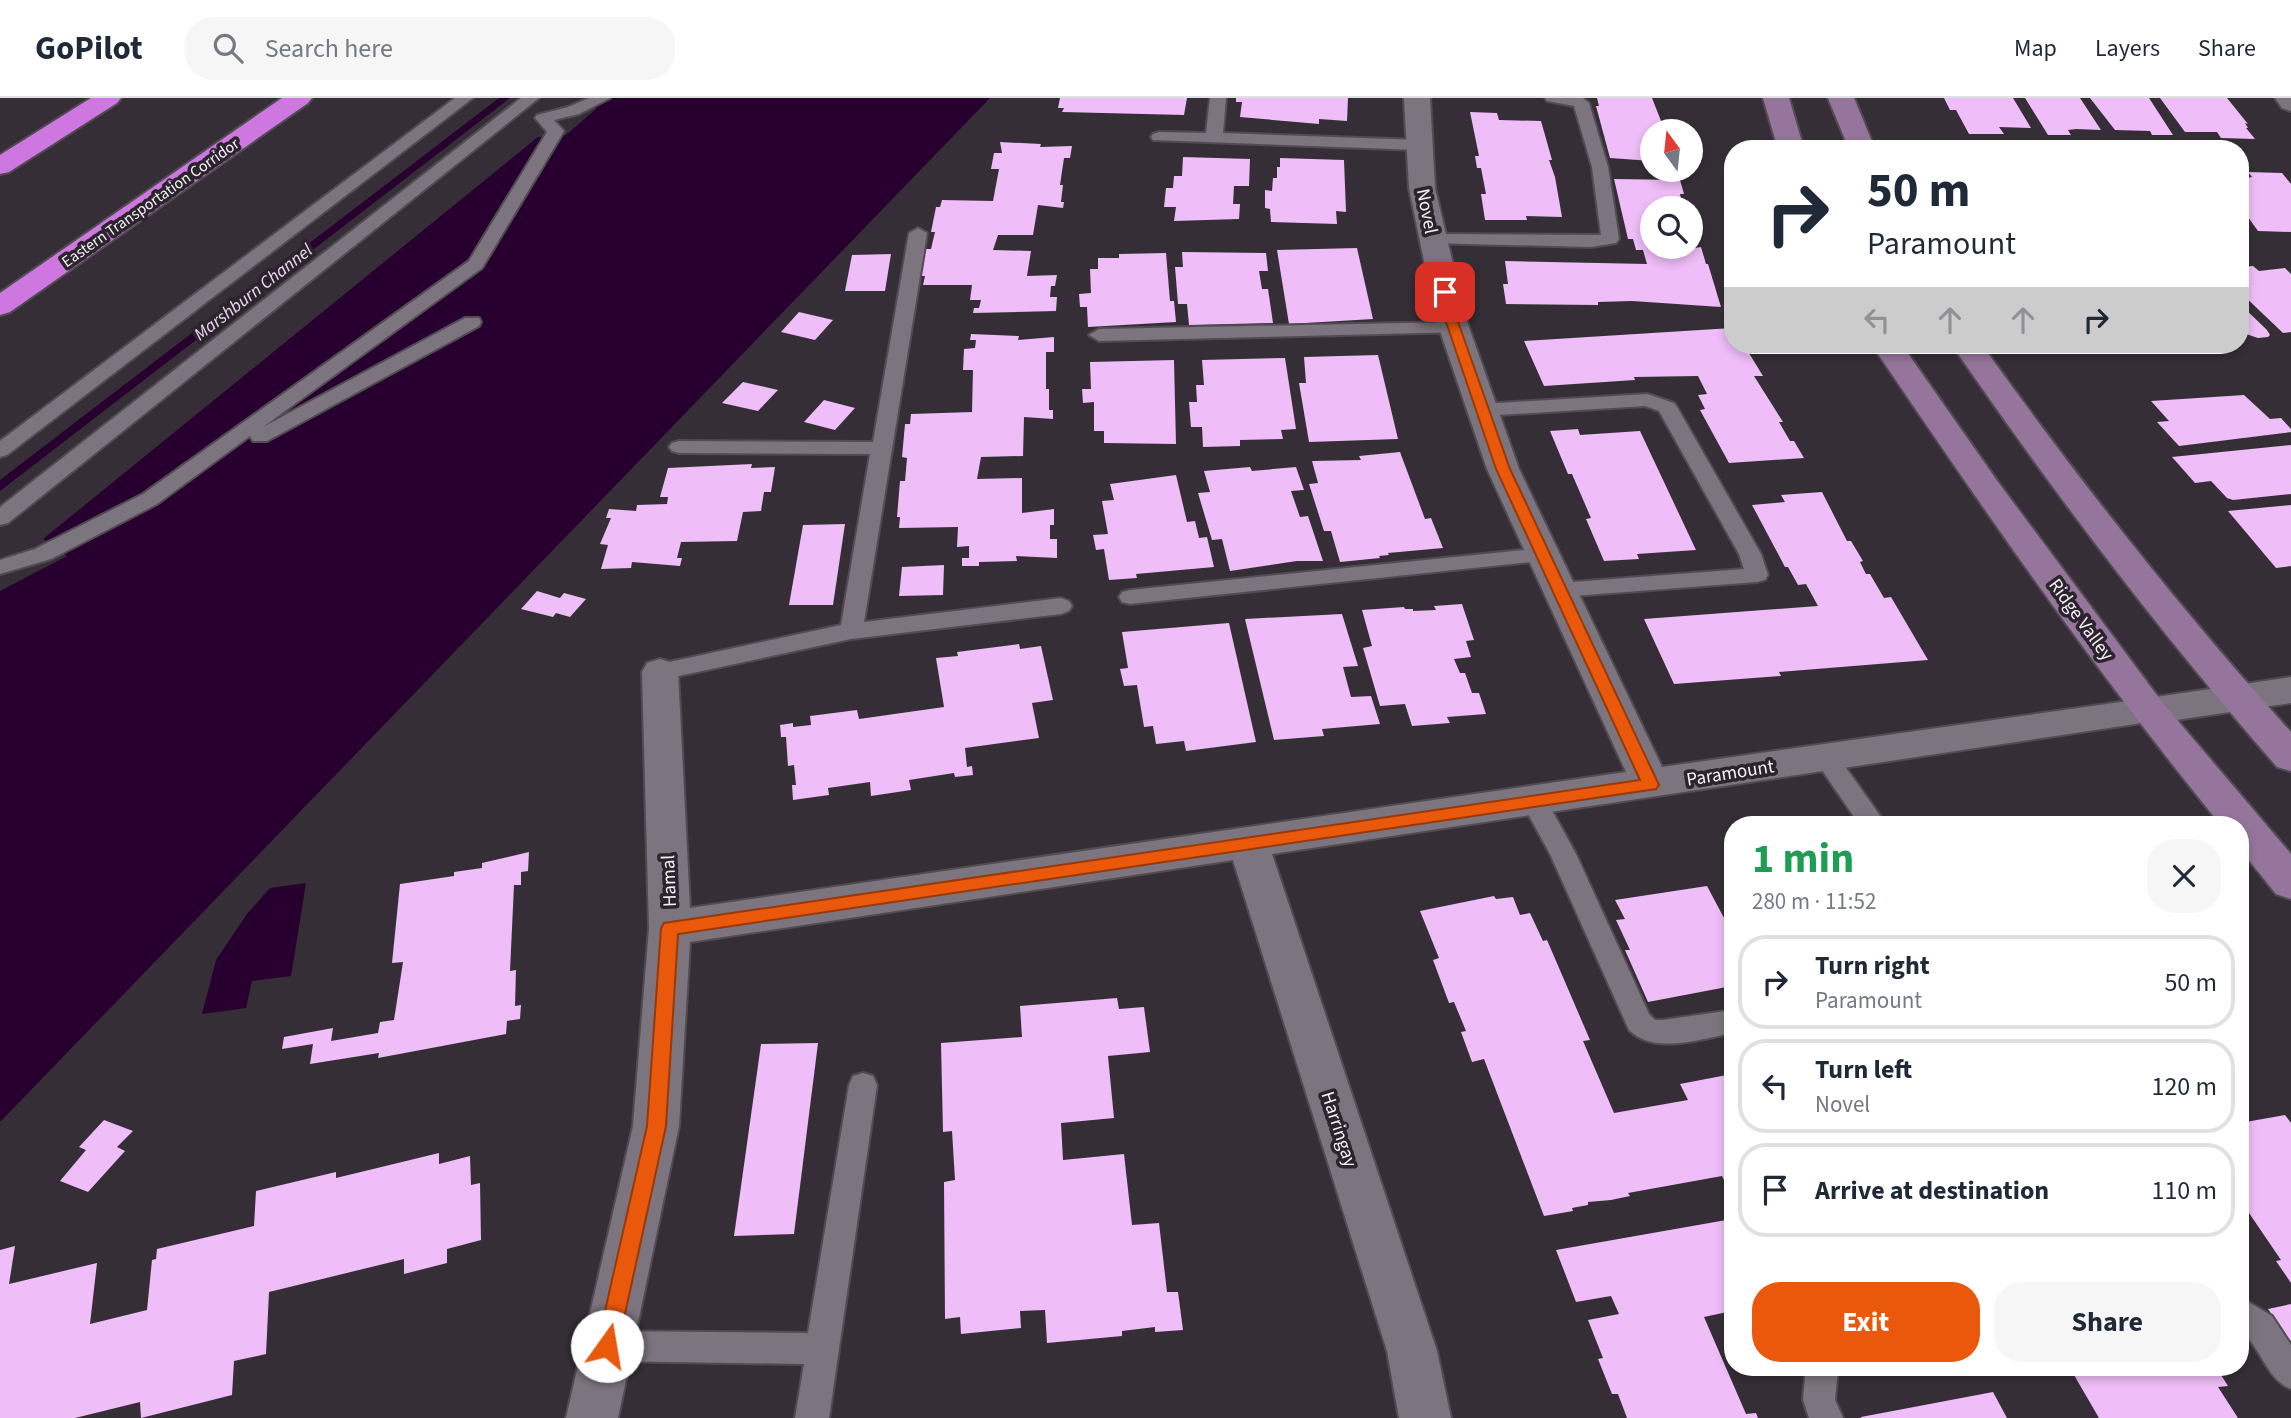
<!DOCTYPE html>
<html lang="en">
<head>
<meta charset="utf-8">
<style>
	body { margin:0; font-family:"Source Sans 3",sans-serif; background:#f6f6f7; color:#1f2937; height:100vh; display:flex; flex-direction:column; font-size:26px; white-space:nowrap }
	* { box-sizing:border-box; margin:0 }
	p { font-size:23px; color:#747a83 }
	.icon { flex:none; width:38px; height:38px; fill:none; stroke:currentColor; stroke-width:2; stroke-linecap:round; stroke-linejoin:round }
	.map { position:relative; flex:1; overflow:hidden }
	.sheet { position:absolute; left:1724px; top:718px; width:525px; height:560px; display:flex; flex-direction:column; background:#fff; border-radius:28px; box-shadow:0 4px 10px #0003 }
	.sheet>* { flex:none }
	.banner { position:absolute; left:1724px; top:42px; width:525px; height:214px; border-radius:28px; box-shadow:0 4px 10px #0003; background:#fff; color:#1f2937; overflow:hidden }
	.needle { width:46px; rotate:345deg }
	.tools { position:absolute; left:1640px; top:21px; display:grid; gap:14px }
	.tools a { display:grid; place-items:center; width:63px; height:63px; border-radius:50%; background:#fff; box-shadow:0 4px 10px #0003; font-size:35px }
	.pin { position:absolute; display:grid; place-items:center; width:60px; height:60px; color:#fff; margin:-30px; border-radius:14px; box-shadow:0 4px 10px #0006 }
	.me { position:absolute; width:77px; margin:-38px; rotate:13deg; stroke-linejoin:round; filter:drop-shadow(0 0 5px #0008) }
	.turn { display:flex; align-items:center; gap:24px; height:147px; padding:0 28px; font-size:32px }
	.turn .icon { width:91px; height:91px; stroke-width:2.5 }
	.turn b { display:block; font-size:49px; line-height:60px }
	.lanes { display:flex; align-items:center; height:66px; padding:0 28px; background:#0003; justify-content:center; gap:35px; direction:ltr }
	.lanes .off { opacity:.35 }
	.round { display:grid; place-items:center; flex:none; width:74px; height:74px; border-radius:28px; background:#f6f6f7 }
	.overview { display:flex; align-items:center; justify-content:space-between; height:119px; padding:0 28px }
	h1 { font-size:42px; font-weight:700; line-height:52px; color:#1e9e55 }
	.button { display:flex; gap:14px; margin-top:auto; padding:14px 28px }
	.button a { flex:1; height:80px; border-radius:28px; background:#ea580c; color:#fff; font-size:28px; font-weight:700; line-height:80px; text-align:center }
	.button a+a { background:#f6f6f7; color:#1f2937 }
	ul { padding:0; list-style:none }
	li { display:flex; align-items:center; gap:21px; height:94px; margin:0 14px 10px; padding:0 14px; border:4px solid #e0e1e3; border-radius:28px }
	li div { flex:1 }
	li b { display:block; font-size:26px }
	li em { font-style:normal }
	header { display:flex; align-items:center; gap:42px; box-sizing:border-box; height:98px; padding:0 35px; background:#fff; border-bottom:2px solid #e0e1e3 }
	header strong { font-size:33px }
	nav { display:flex; gap:38px; margin-inline-start:auto; font-size:24px }
	.search { width:490px; height:63px; background:#f6f6f7; display:flex; align-items:center; gap:18px; box-sizing:border-box; padding:0 24px; border-radius:28px; color:#747a83; font-size:26px }
	.map>svg:first-child { display:block }
	.water { fill:#280030 }
	.lines { fill:none; stroke-linecap:round; stroke-linejoin:round }
	.stream { fill:#280030; fill-rule:evenodd }
	.building { fill:#efbdf8 }
	.service-casing { stroke:#514b52; stroke-width:4 }
	.minor-casing { stroke:#514b52; stroke-width:4 }
	.tertiary-casing { stroke:#514b52; stroke-width:4 }
	.secondary-casing { stroke:#514b52; stroke-width:4 }
	.motorway-casing { stroke:#514b52; stroke-width:4 }
	.service { fill:#7c747e; fill-rule:evenodd }
	.minor { fill:#7c747e; fill-rule:evenodd }
	.tertiary { fill:#7c747e; fill-rule:evenodd }
	.secondary { fill:#95759b; fill-rule:evenodd }
	.motorway { fill:#ce77e0; fill-rule:evenodd }
	.route { fill:#ea580c; stroke:#983908; stroke-width:2 }
	.labels { text-anchor:middle; stroke-width:7; stroke-linejoin:round; paint-order:stroke }
	.far-street-label { font-size:16px; fill:#f7f2f8; stroke:#2b242c }
	.far-water-label { font-size:18px; font-style:italic; fill:#f0d6f5; stroke:#2b242c }
	.street-label { font-size:19px; fill:#f7f2f8; stroke:#2b242c }
</style>
</head>
<body>
<header>
<strong>GoPilot</strong>
<div class="search"><svg class="icon" aria-label="search" viewBox="0 0 24 24"><circle cx="10" cy="10" r="6"/><path d="M15 15l6 6"/></svg>Search here</div>
<nav><a>Map</a><a>Layers</a><a>Share</a></nav>
</header>
<div class="map">
<svg width="2291" height="1320" viewBox="0 0 2291 1320">
	<rect width="100%" height="100%" fill="#352e36"/>
	<g class="water">
		<polygon points="585,0 990,0 0,1024 0,493 67,458 43,441 538,39 566,37 597,10 583,2"/>
		<polygon points="306,785 291,878 252,883 246,910 202,916 216,862 247,816 270,790"/>
	</g>
	<g class="lines">
		<polygon class="stream" points="499,0 510,0 0,393 0,382"/>
	</g>
	<g class="building">
		<polygon points="1060,0 1187,0 1184,17 1062,14 1064,10 1058,10"/>
		<polygon points="1236,0 1348,0 1347,23 1319,21 1319,26 1240,19 1242,4 1236,4"/>
		<polygon points="1597,0 1652,0 1665,33 1652,33 1652,63 1610,60 1596,8 1599,8"/>
		<polygon points="1944,0 2013,0 2031,30 1999,29 2004,36 1969,36 1956,12 1950,12"/>
		<polygon points="2025,0 2080,0 2101,32 2076,31 2068,32 2071,37 2048,37"/>
		<polygon points="2090,0 2149,0 2173,37 2152,37 2150,33 2115,32"/>
		<polygon points="2160,0 2227,0 2248,26 2245,25 2248,30 2246,30 2255,41 2221,40 2217,34 2185,34"/>
		<polygon points="1470,14 1497,15 1499,22 1541,23 1552,62 1549,62 1555,79 1562,119 1526,118 1527,122 1485,122 1481,96 1486,96 1481,70 1477,70 1475,58 1479,58"/>
		<polygon points="1000,44 1041,46 1040,49 1072,48 1070,60 1064,60 1060,87 1063,87 1061,104 1064,104 1063,110 1038,107 1033,137 998,137 993,152 1031,153 1027,178 1057,177 1055,188 1051,188 1050,199 1057,199 1056,213 973,215 974,210 979,210 981,202 970,202 972,187 923,187 925,178 920,178 926,151 931,151 935,134 931,134 936,109 940,109 942,102 993,103 999,71 991,71 994,55 1002,55"/>
		<polygon points="1183,59 1250,61 1249,88 1234,88 1233,106 1240,106 1239,121 1174,123 1176,109 1164,109 1166,90 1173,90 1174,78 1182,78"/>
		<polygon points="1280,60 1344,62 1346,114 1336,113 1337,126 1271,124 1270,111 1265,110 1265,92 1272,93 1273,80 1277,80 1277,69 1280,69"/>
		<polygon points="2248,74 2282,75 2291,86 2291,134 2258,133 2240,108 2240,81 2252,79"/>
		<polygon points="1614,81 1680,82 1684,96 1680,96 1683,110 1652,110 1652,149 1690,149 1691,135 1695,150 1701,149 1706,166 1708,166 1721,209 1632,203 1598,204 1598,207 1506,206 1503,186 1508,186 1505,163 1647,166 1643,152 1636,152 1633,141 1628,141"/>
		<polygon points="1357,150 1373,221 1289,226 1277,152"/>
		<polygon points="1182,154 1266,155 1268,173 1259,173 1262,191 1268,191 1273,225 1189,227 1187,206 1178,206 1175,169 1183,169"/>
		<polygon points="1166,155 1170,203 1174,203 1176,224 1088,229 1087,209 1080,209 1079,196 1091,195 1090,171 1098,171 1098,160 1119,160 1119,156"/>
		<polygon points="891,156 885,193 845,193 852,157"/>
		<polygon points="2253,168 2259,173 2285,170 2291,176 2291,234 2283,235 2240,194 2240,169"/>
		<polygon points="2240,206 2267,232 2270,237 2268,239 2258,240 2240,234"/>
		<polygon points="799,214 833,222 815,242 781,234"/>
		<polygon points="1732,230 1732,247 1744,247 1763,278 1754,278 1783,324 1779,324 1790,343 1794,343 1804,360 1729,365 1700,312 1705,311 1698,297 1707,296 1698,278 1634,279 1635,282 1544,288 1524,243"/>
		<polygon points="971,236 1019,238 1018,242 1054,239 1054,254 1046,254 1046,291 1049,291 1049,312 1053,312 1053,321 1024,319 1023,358 981,359 977,381 1022,380 1022,415 1054,411 1054,427 1050,427 1050,441 1057,441 1057,460 1016,458 1017,463 979,464 979,468 962,468 962,460 969,460 969,448 957,449 958,429 899,430 900,419 897,419 900,383 905,383 907,360 902,359 905,326 910,326 911,316 972,314 973,272 963,272 964,251 975,250 976,242 970,242"/>
		<polygon points="2126,247 2164,247 2167,249 2132,253"/>
		<polygon points="1378,257 1398,341 1309,344 1299,285 1306,285 1304,259"/>
		<polygon points="1285,260 1296,331 1281,332 1283,341 1240,342 1240,348 1203,349 1202,329 1191,329 1189,304 1197,304 1196,287 1204,287 1202,262"/>
		<polygon points="1174,262 1176,346 1104,345 1104,333 1094,333 1094,304 1083,305 1082,291 1091,291 1090,264"/>
		<polygon points="743,284 778,292 758,313 722,305"/>
		<polygon points="2244,297 2270,321 2281,320 2291,331 2291,334 2179,348 2157,324 2169,323 2151,303"/>
		<polygon points="824,302 855,310 835,332 804,324"/>
		<polygon points="1578,331 1580,337 1640,333 1696,452 1637,456 1639,461 1604,463 1586,421 1591,420 1572,376 1568,376 1550,333"/>
		<polygon points="2291,347 2291,396 2233,402 2227,400 2211,383 2195,385 2172,359"/>
		<polygon points="1400,354 1425,421 1431,420 1443,450 1388,455 1389,457 1379,458 1380,460 1340,464 1331,433 1324,433 1309,386 1318,385 1312,363 1361,362 1359,358"/>
		<polygon points="752,366 751,370 775,369 771,394 764,394 761,413 743,414 737,443 681,444 677,460 682,460 680,468 632,464 631,470 601,471 608,447 600,446 611,420 606,420 609,411 636,413 637,407 667,406 668,399 660,399 668,370"/>
		<polygon points="1250,369 1252,373 1296,369 1304,392 1291,393 1300,419 1308,418 1323,463 1297,463 1230,473 1222,441 1212,442 1198,395 1210,394 1204,373"/>
		<polygon points="1176,377 1187,424 1195,423 1199,440 1207,439 1214,469 1136,476 1137,480 1109,482 1104,451 1096,452 1093,437 1108,436 1102,403 1114,402 1110,386"/>
		<polygon points="1822,394 1847,443 1851,443 1863,463 1860,464 1866,476 1870,476 1884,500 1891,499 1928,562 1779,574 1781,578 1674,586 1644,521 1818,508 1806,486 1798,487 1788,469 1785,469 1752,407 1785,404 1781,397"/>
		<polygon points="2291,407 2291,468 2276,470 2228,413"/>
		<polygon points="845,426 833,507 789,507 803,427"/>
		<polygon points="944,467 943,497 899,498 902,469"/>
		<polygon points="537,493 560,500 564,495 586,501 570,519 556,515 553,519 521,511"/>
		<polygon points="1462,506 1474,542 1466,543 1471,559 1454,561 1460,575 1465,575 1472,595 1479,595 1486,616 1447,619 1450,625 1412,628 1405,606 1380,608 1363,550 1372,548 1362,512 1404,509 1405,511 1413,511 1413,513 1436,512 1434,508"/>
		<polygon points="1342,516 1358,568 1343,569 1351,599 1371,598 1380,626 1322,631 1324,638 1274,642 1245,521"/>
		<polygon points="1229,525 1256,644 1186,653 1184,643 1156,646 1153,628 1144,629 1137,587 1124,588 1120,571 1128,570 1122,534"/>
		<polygon points="1019,546 1020,551 1041,548 1053,602 1032,605 1039,640 965,650 967,669 972,668 973,677 955,679 954,675 909,682 911,692 871,698 870,684 828,690 829,697 793,702 792,687 796,687 794,667 788,668 786,639 781,639 780,627 793,625 793,629 811,627 810,618 857,612 859,621 944,609 936,560 958,558 957,554"/>
		<polygon points="529,754 528,773 521,774 521,787 514,787 510,873 516,872 515,908 521,907 520,921 507,923 506,936 378,960 379,955 310,966 313,946 282,951 284,939 333,930 331,943 378,935 380,924 394,922 403,864 392,865 400,786 454,778 454,774 482,770 482,765"/>
		<polygon points="1707,788 1732,835 1732,888 1648,904 1625,852 1630,852 1616,822 1625,821 1615,802"/>
		<polygon points="1494,798 1496,801 1513,799 1520,817 1530,815 1543,843 1547,842 1590,942 1583,943 1614,1015 1688,1002 1680,986 1732,976 1732,1085 1726,1086 1722,1078 1628,1095 1630,1098 1611,1102 1588,1104 1588,1107 1572,1110 1573,1113 1544,1118 1484,961 1472,964 1461,934 1466,933 1454,904 1449,905 1433,862 1439,860 1420,813"/>
		<polygon points="1117,900 1119,911 1144,909 1150,954 1108,958 1114,1020 1061,1025 1063,1062 1124,1056 1132,1127 1159,1125 1167,1194 1178,1194 1183,1232 1155,1234 1155,1229 1122,1233 1122,1238 1047,1245 1045,1212 1020,1213 1021,1230 961,1236 960,1219 945,1221 944,1084 955,1082 952,1033 943,1034 941,945 1022,939 1020,908"/>
		<polygon points="818,945 794,1136 734,1138 761,946"/>
		<polygon points="2285,1017 2291,1025 2291,1185 2276,1163 2281,1162 2249,1115 2240,1117 2240,1025"/>
		<polygon points="104,1022 133,1033 117,1049 125,1053 88,1094 60,1083 86,1052 79,1049"/>
		<polygon points="439,1055 439,1066 470,1058 471,1087 480,1085 481,1142 447,1151 447,1165 404,1176 404,1161 269,1194 266,1256 234,1263 232,1297 141,1320 140,1304 75,1320 0,1320 0,1152 15,1148 9,1186 97,1165 90,1226 147,1212 152,1162 156,1161 157,1151 254,1128 256,1093 336,1074 336,1080"/>
		<polygon points="1732,1121 1732,1213 1704,1219 1746,1316 1756,1315 1758,1320 1627,1320 1618,1296 1612,1296 1598,1261 1603,1260 1588,1222 1619,1216 1611,1198 1576,1204 1556,1152"/>
		<polygon points="2291,1206 2291,1245 2268,1211"/>
		<polygon points="2113,1269 2216,1269 2228,1288 2218,1289 2238,1320 2099,1320 2074,1277"/>
		<polygon points="1993,1294 2007,1320 1861,1320 1861,1319"/>
	</g>
	<g class="lines">
		<g class="service-casing">
			<g id="service">
				<polygon points="455,0 473,0 7,357 0,359 0,343"/>
				<polygon points="521,0 539,0 8,425 0,427 0,409"/>
				<polygon points="589,0 610,0 579,16 554,22 564,33 482,170 263,329 465,220 479,220 481,224 479,228 267,343 253,343 250,338 157,406 51,461 0,476 0,462 35,451 143,396 469,163 547,34 535,20 537,17 568,9"/>
				<polygon points="1210,0 1226,0 1223,35 1420,42 1428,47 1420,52 1153,42 1151,39 1153,36 1159,34 1206,35"/>
				<polygon points="1545,0 1583,0 1589,5 1608,69 1619,141 1616,145 1591,149 1428,145 1425,141 1434,136 1601,137 1592,69 1574,8 1547,3"/>
				<polygon points="918,130 927,135 864,524 1061,500 1069,503 1072,508 1069,513 1061,516 851,541 660,582 652,580 648,574 652,568 660,566 841,527 870,356 679,355 672,353 669,349 672,345 679,343 873,344 909,135"/>
				<polygon points="1455,224 1462,226 1464,230 1462,234 1099,243 1089,237 1099,231"/>
				<polygon points="1647,296 1674,305 1677,309 1761,456 1768,477 1765,482 1757,484 1560,499 1552,497 1549,492 1552,487 1560,485 1744,471 1739,456 1659,313 1645,308 1482,318 1475,316 1472,312 1475,308 1482,306"/>
				<polygon points="1542,450 1550,452 1553,457 1550,462 1130,506 1122,504 1119,499 1122,494 1130,492"/>
				<polygon points="1825,650 1834,653 1886,726 1859,726 1813,659 1816,653"/>
				<path d="M1534,694L1543,696L1576,756L1649,916L1655,922H1663L1732,912V935C1701,941 1654,957 1629,932L1550,756L1521,703L1525,696Z"/>
				<polygon points="863,975 873,978 877,987 829,1320 795,1320 804,1266 607,1263 596,1259 591,1248 596,1237 607,1233 808,1235 849,987 853,978"/>
				<path d="M2240,1199L2272,1218L2291,1247V1291C2266,1281 2261,1248 2240,1233Z"/>
				<polygon points="1806,1269 1838,1269 1835,1302 1843,1320 1809,1320 1803,1302"/>
			</g>
		</g>
		<g class="minor-casing">
			<g id="minor">
				<polygon points="1404,0 1430,0 1435,90 1466,221 1519,371 1662,669 2149,600 2162,604 2168,613 2162,622 1272,756 1437,1253 1451,1320 1399,1320 1387,1253 1233,762 690,844 679,1028 618,1320 566,1320 633,1028 649,830 642,574 647,565 660,561 673,565 678,574 690,810 1626,674 1487,371 1436,221 1409,90"/>
				<polygon points="2275,0 2291,0 2291,13 2282,10"/>
			</g>
		</g>
		<g class="tertiary-casing">
			<polygon id="tertiary" points="2291,579 2291,605 2149,626 2136,622 2130,613 2136,604 2149,600"/>
		</g>
		<g class="secondary-casing">
			<g id="secondary">
				<polygon points="1763,0 1789,0 1804,51 1778,51"/>
				<polygon points="1828,0 1854,0 1875,51 1849,51"/>
				<path d="M1872,247H1902L1998,384L2162,604L2291,756V801L2276,796L2240,751V726H2220C2095,573 1983,411 1872,247Z"/>
				<path d="M1952,247H1982C2078,381 2180,511 2291,634V673L2277,669C2160,535 2053,394 1952,247Z"/>
			</g>
		</g>
		<g class="motorway-casing">
			<g id="motorway">
				<polygon points="91,0 121,0 117,5 9,74 0,76 0,57"/>
				<polygon points="282,0 312,0 308,5 10,214 0,217 0,195"/>
			</g>
		</g>
		<use href="#service" class="service"/>
		<use href="#minor" class="minor"/>
		<use href="#tertiary" class="tertiary"/>
		<use href="#secondary" class="secondary"/>
		<use href="#motorway" class="motorway"/>
	</g>
	<polygon class="route" points="1445,191 1451,194 1457,221 1510,371 1659,687 1656,691 678,836 666,1028 618,1248 615,1255 607,1258 600,1255 597,1248 647,1028 661,830 664,825 1640,682 1496,371 1445,221 1439,194"/>
	<g class="labels">
		<g class="far-street-label">
			<text transform="translate(150 104) rotate(-35)" y="6">Eastern Transportation Corridor</text>
		</g>
		<g class="far-water-label">
			<text transform="translate(253 194) rotate(-38)" y="6">Marshburn Channel</text>
		</g>
		<g class="street-label">
			<text transform="translate(1428 113) rotate(79)" y="7">Novel</text>
			<text transform="translate(2082 521) rotate(54)" y="7">Ridge Valley</text>
			<text transform="translate(1730 674) rotate(-9)" y="7">Paramount</text>
			<text transform="translate(668 783) rotate(-92)" y="7">Hamal</text>
			<text transform="translate(1340 1031) rotate(72)" y="7">Harringay</text>
		</g>
	</g>
</svg>
<div class="tools">
<a><svg class="needle" viewBox="-14 -14 28 28"><path d="M0-13l5 13h-10z" fill="#e53935"/><path d="M0 13l5-13h-10z" fill="#747a83"/></svg></a>
<a><svg class="icon" aria-label="search" viewBox="0 0 24 24"><circle cx="10" cy="10" r="6"/><path d="M15 15l6 6"/></svg></a>
</div>
<div class="pin" style="left:1445px;top:194px;background:#d93025"><svg class="icon" aria-label="arrive" viewBox="0 0 24 24"><path d="M6 21V4h12l-3 4 3 4H6"/></svg></div>
<svg class="me" style="left:607px;top:1248px" viewBox="-20 -20 40 40"><circle r="19" fill="#fff"/><path d="M0-13L10 11 0 6-10 11z" fill="#ea580c"/></svg>
<div class="banner">
<div class="turn"><svg class="icon" aria-label="right" viewBox="0 0 24 24"><path d="M7 20v-9h11M14 6l5 5-5 5"/></svg><div><b>50 m</b>Paramount</div></div>
<div class="lanes"><svg class="icon off" aria-label="left" viewBox="0 0 24 24"><path d="M17 20v-9H6M10 6l-5 5 5 5"/></svg><svg class="icon off" aria-label="ahead" viewBox="0 0 24 24"><path d="M12 20V5M6 11l6-6 6 6"/></svg><svg class="icon off" aria-label="ahead" viewBox="0 0 24 24"><path d="M12 20V5M6 11l6-6 6 6"/></svg><svg class="icon" aria-label="right" viewBox="0 0 24 24"><path d="M7 20v-9h11M14 6l5 5-5 5"/></svg></div>
</div>
<section class="sheet">
<div class="overview"><div><h1>1 min</h1><p>280 m · 11:52</p></div><a class="round"><svg class="icon" aria-label="close" viewBox="0 0 24 24"><path d="M6 6l12 12M18 6L6 18"/></svg></a></div>
<ul>
<li><svg class="icon" aria-label="right" viewBox="0 0 24 24"><path d="M7 20v-9h11M14 6l5 5-5 5"/></svg><div><b>Turn right</b><p>Paramount</p></div><em>50 m</em></li>
<li><svg class="icon" aria-label="left" viewBox="0 0 24 24"><path d="M17 20v-9H6M10 6l-5 5 5 5"/></svg><div><b>Turn left</b><p>Novel</p></div><em>120 m</em></li>
<li><svg class="icon" aria-label="arrive" viewBox="0 0 24 24"><path d="M6 21V4h12l-3 4 3 4H6"/></svg><div><b>Arrive at destination</b></div><em>110 m</em></li>
</ul>
<div class="button"><a>Exit</a><a>Share</a></div>
</section>
</div>
</body>
</html>
